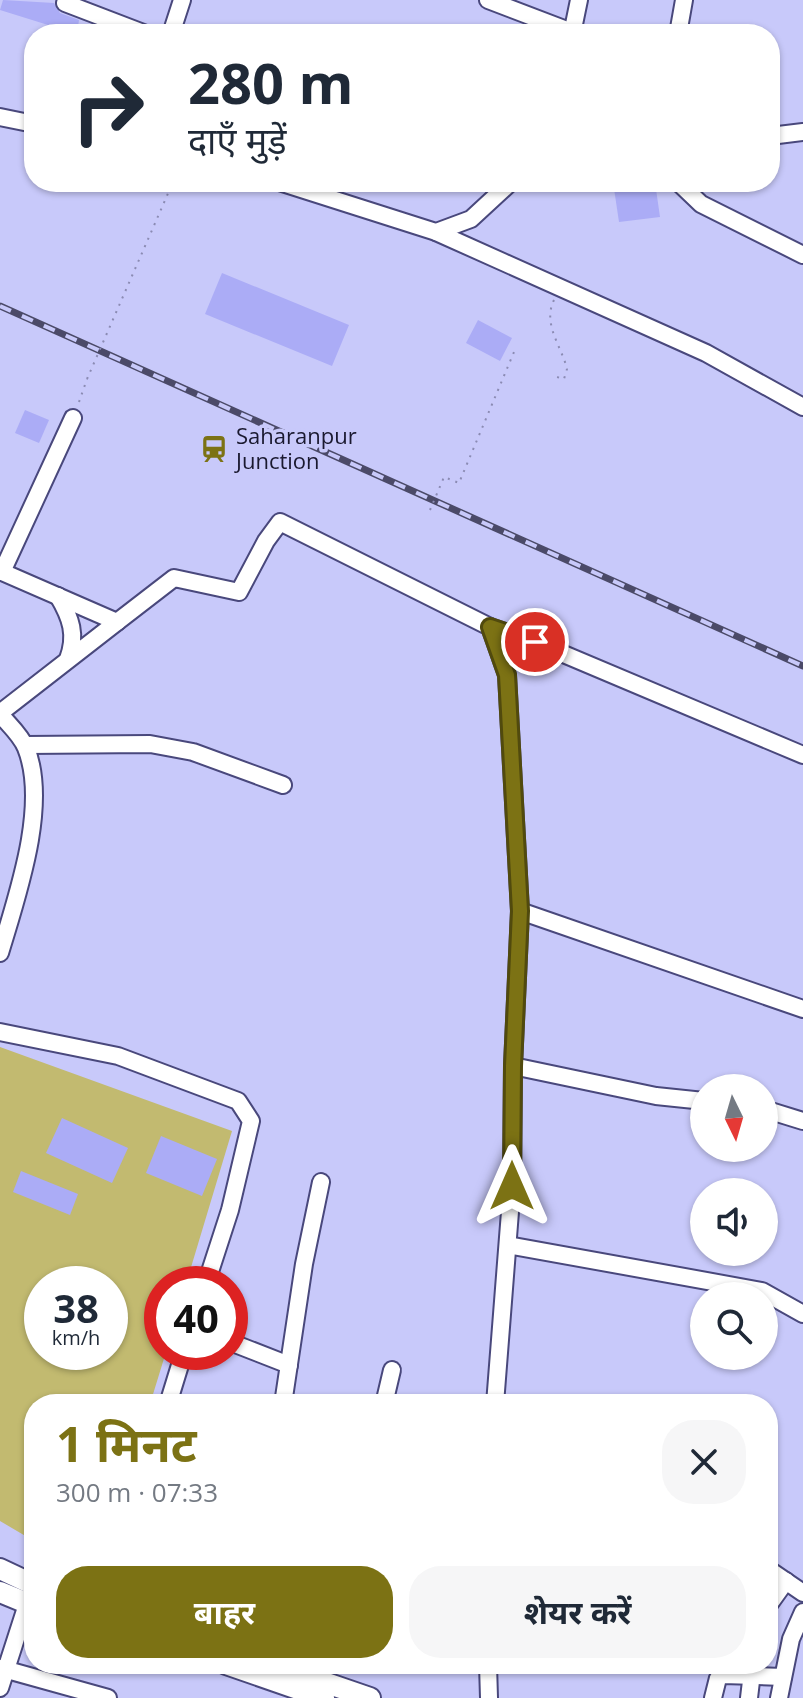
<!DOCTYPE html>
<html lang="hi">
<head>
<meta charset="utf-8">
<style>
	body { margin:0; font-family:"Open Sans","Noto Sans Devanagari",sans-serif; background:#f6f6f7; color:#1f2937; height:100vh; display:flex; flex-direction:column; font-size:30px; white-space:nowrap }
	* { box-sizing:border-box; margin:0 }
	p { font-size:26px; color:#747a83 }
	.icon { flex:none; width:44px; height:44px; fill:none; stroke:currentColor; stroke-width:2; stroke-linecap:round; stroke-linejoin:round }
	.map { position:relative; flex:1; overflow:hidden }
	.details { position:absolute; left:24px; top:1394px; width:754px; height:280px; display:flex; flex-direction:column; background:#fff; border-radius:32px; box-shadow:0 2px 6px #0004 }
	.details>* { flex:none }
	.hud { position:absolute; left:24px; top:24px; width:756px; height:168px; border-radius:32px; box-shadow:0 2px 6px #0004; background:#fff; color:#1f2937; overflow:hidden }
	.needle { width:52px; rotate:175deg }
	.buttons { position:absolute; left:690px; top:1074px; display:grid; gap:16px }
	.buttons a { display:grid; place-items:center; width:88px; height:88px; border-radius:50%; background:#fff; box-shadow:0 2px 6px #0004; font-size:40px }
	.speed { position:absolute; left:24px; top:1266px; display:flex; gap:16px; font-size:40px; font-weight:700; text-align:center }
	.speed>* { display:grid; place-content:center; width:104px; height:104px; border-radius:50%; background:#fff; box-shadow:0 2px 6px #0004; line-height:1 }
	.speed small { font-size:20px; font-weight:400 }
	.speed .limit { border:12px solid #d22; background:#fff; color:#111 }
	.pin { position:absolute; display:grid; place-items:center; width:68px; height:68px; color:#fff; margin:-34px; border:4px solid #fff; border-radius:50%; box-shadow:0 2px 8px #0007 }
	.me { position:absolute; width:88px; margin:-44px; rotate:0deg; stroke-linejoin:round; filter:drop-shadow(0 0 6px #0008) }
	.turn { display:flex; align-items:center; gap:28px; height:168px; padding:0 32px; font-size:36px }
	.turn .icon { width:104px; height:104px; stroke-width:2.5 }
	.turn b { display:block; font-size:56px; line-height:68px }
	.round { display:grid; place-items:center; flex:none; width:84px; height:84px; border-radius:32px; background:#f6f6f7 }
	.head { display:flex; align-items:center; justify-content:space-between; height:136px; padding:0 32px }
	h1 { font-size:48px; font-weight:700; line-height:60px; color:#7c7214 }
	.action { display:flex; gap:16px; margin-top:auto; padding:16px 32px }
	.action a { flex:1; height:92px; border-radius:32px; background:#7c7214; color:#fff; font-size:32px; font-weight:700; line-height:92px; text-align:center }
	.action a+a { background:#f6f6f7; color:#1f2937 }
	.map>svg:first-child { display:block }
	.green { fill:#c2ba70; fill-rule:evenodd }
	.building { fill:#abacf6 }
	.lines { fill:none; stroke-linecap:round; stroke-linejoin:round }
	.minor-casing { stroke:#49487c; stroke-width:20 }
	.major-casing { stroke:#49487c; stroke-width:24 }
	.path { stroke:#8b8bb3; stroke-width:2; stroke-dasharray:2 6; stroke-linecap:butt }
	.minor { stroke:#fff; stroke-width:16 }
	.major { stroke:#fff; stroke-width:20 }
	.rail-casing { stroke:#4b4a68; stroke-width:7 }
	.rail { stroke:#c8c9fa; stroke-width:4; stroke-dasharray:12; stroke-linecap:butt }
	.path-bridge { stroke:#8b8bb3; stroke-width:2; stroke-dasharray:2 6; stroke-linecap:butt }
	.route-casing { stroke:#514a0d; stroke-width:20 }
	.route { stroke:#7c7214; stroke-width:14 }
	.labels { text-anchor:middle; stroke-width:7; stroke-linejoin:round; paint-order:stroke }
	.poi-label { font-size:22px; fill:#1a192f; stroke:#c8c9fa; text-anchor:start }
</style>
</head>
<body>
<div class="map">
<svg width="803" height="1698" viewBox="0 0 803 1698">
	<rect width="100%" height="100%" fill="#c8c9fa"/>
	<path class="green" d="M0,1047L232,1131L186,1284H162V1352H166L150,1404H34V1541L0,1521ZM42,1284H110V1352H42Z"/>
	<g class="building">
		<polygon points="3,0 54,3 60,13 79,20 77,34 0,10"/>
		<polygon points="613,182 655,182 660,217 619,222"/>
		<polygon points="222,273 349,325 332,366 205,314"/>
		<polygon points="478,320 512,338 500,361 466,343"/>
		<polygon points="25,410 49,420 39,443 15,433"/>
		<polygon points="62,1118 128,1148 112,1183 46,1153"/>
		<polygon points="161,1136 217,1159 202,1196 146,1173"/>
		<polygon points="21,1171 78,1194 70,1215 13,1192"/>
	</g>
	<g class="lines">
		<g class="minor-casing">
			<g id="minor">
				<polyline points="488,0 572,32"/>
				<polyline points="65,3 146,34"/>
				<polyline points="171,34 182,0"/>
				<polyline points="572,34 579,0"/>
				<polyline points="678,34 684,0"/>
				<polyline points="0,117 34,124"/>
				<polyline points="770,136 803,132"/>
				<polyline points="279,182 436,232 471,219 511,182"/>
				<polyline points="678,182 701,204 803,255"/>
				<polyline points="436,232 706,353 803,407"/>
				<polyline points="0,571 117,622 0,713"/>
				<polyline points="2,572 73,418"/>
				<path d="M58,596C71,618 77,635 68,659"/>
				<polyline points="117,622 174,578 239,592 266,541 280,522 490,627 507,675 520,911 513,1066 512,1186 495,1404"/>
				<polyline points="490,627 535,642 803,755"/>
				<path d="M0,714C8,724 21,735 26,748C49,805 17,896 0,953"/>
				<polyline points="26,745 150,744 193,752 283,785"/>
				<polyline points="520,911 803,1009"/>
				<polyline points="0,1032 118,1056 238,1101 251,1121 230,1210 206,1284"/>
				<polyline points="513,1066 656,1096 704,1101"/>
				<polyline points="764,1109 803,1121"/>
				<polyline points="508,1245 762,1291 803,1314"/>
				<polyline points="230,1342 289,1365"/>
				<polyline points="168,1404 184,1352"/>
				<polyline points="283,1404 304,1264 321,1182"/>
				<polyline points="384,1404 392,1370"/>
				<polyline points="768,1569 803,1593"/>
				<polyline points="768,1606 786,1581"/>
				<polyline points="488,1664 489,1698"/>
				<polyline points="0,1668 108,1698"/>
				<polyline points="0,1688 30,1595"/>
				<polyline points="713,1698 718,1678 723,1675 783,1677"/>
				<polyline points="749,1698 753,1664"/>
				<polyline points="779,1698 791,1639 803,1612"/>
			</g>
		</g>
		<g class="major-casing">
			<g id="major">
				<polyline points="0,1569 34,1585"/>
				<polyline points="0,1592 34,1606"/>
				<polyline points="226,1664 324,1698"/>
				<polyline points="271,1664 370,1698"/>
			</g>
		</g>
		<g class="path">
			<path d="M554,300C542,324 562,347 567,369L564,379L557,377"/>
			<polyline points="79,402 87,379"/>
		</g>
		<use href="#minor" class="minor"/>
		<use href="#major" class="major"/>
		<g class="rail-casing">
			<polyline id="rail" points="0,306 803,666"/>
		</g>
		<use href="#rail" class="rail"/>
		<g class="path-bridge">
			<polyline points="87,379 173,182"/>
			<polyline points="430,510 444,477 459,483 514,352"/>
		</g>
	</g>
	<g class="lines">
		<g class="route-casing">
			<polyline id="route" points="512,1186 513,1066 520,911 507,675 490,627 535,642"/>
		</g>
		<use href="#route" class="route"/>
	</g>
	<defs>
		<g id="station-bare" transform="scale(2.16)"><path d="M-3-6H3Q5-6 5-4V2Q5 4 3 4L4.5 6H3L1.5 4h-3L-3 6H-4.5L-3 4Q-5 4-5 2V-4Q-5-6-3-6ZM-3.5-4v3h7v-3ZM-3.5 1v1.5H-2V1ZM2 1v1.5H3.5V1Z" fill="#7c7214" stroke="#c8c9fa" stroke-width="2.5" paint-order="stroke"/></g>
	</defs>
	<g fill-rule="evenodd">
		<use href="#station-bare" x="214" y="449"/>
	</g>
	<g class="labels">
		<g class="poi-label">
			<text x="236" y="444">Saharanpur<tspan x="236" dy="25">Junction</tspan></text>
		</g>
	</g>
</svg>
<div class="buttons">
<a><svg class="needle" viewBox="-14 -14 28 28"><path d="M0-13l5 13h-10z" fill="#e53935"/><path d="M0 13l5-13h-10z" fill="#747a83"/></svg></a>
<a><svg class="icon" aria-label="sound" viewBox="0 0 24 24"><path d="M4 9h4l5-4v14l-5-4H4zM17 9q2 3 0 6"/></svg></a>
<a><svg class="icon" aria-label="search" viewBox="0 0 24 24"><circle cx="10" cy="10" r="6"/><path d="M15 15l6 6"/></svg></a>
</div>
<div class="speed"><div>38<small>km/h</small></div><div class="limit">40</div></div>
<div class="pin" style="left:535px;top:642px;background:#d93025"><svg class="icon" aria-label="arrive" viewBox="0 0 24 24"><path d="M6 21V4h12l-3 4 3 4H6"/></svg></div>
<svg class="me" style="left:512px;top:1186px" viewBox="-20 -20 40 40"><path d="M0-17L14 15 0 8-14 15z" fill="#7c7214" stroke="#fff" stroke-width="4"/></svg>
<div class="hud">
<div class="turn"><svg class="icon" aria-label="right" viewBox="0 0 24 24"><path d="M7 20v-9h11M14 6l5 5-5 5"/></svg><div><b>280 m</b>दाएँ मुड़ें</div></div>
</div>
<section class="details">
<div class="head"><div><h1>1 मिनट</h1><p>300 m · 07:33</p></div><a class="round"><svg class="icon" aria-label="close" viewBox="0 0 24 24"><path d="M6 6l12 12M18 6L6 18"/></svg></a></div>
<div class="action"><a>बाहर</a><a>शेयर करें</a></div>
</section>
</div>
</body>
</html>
